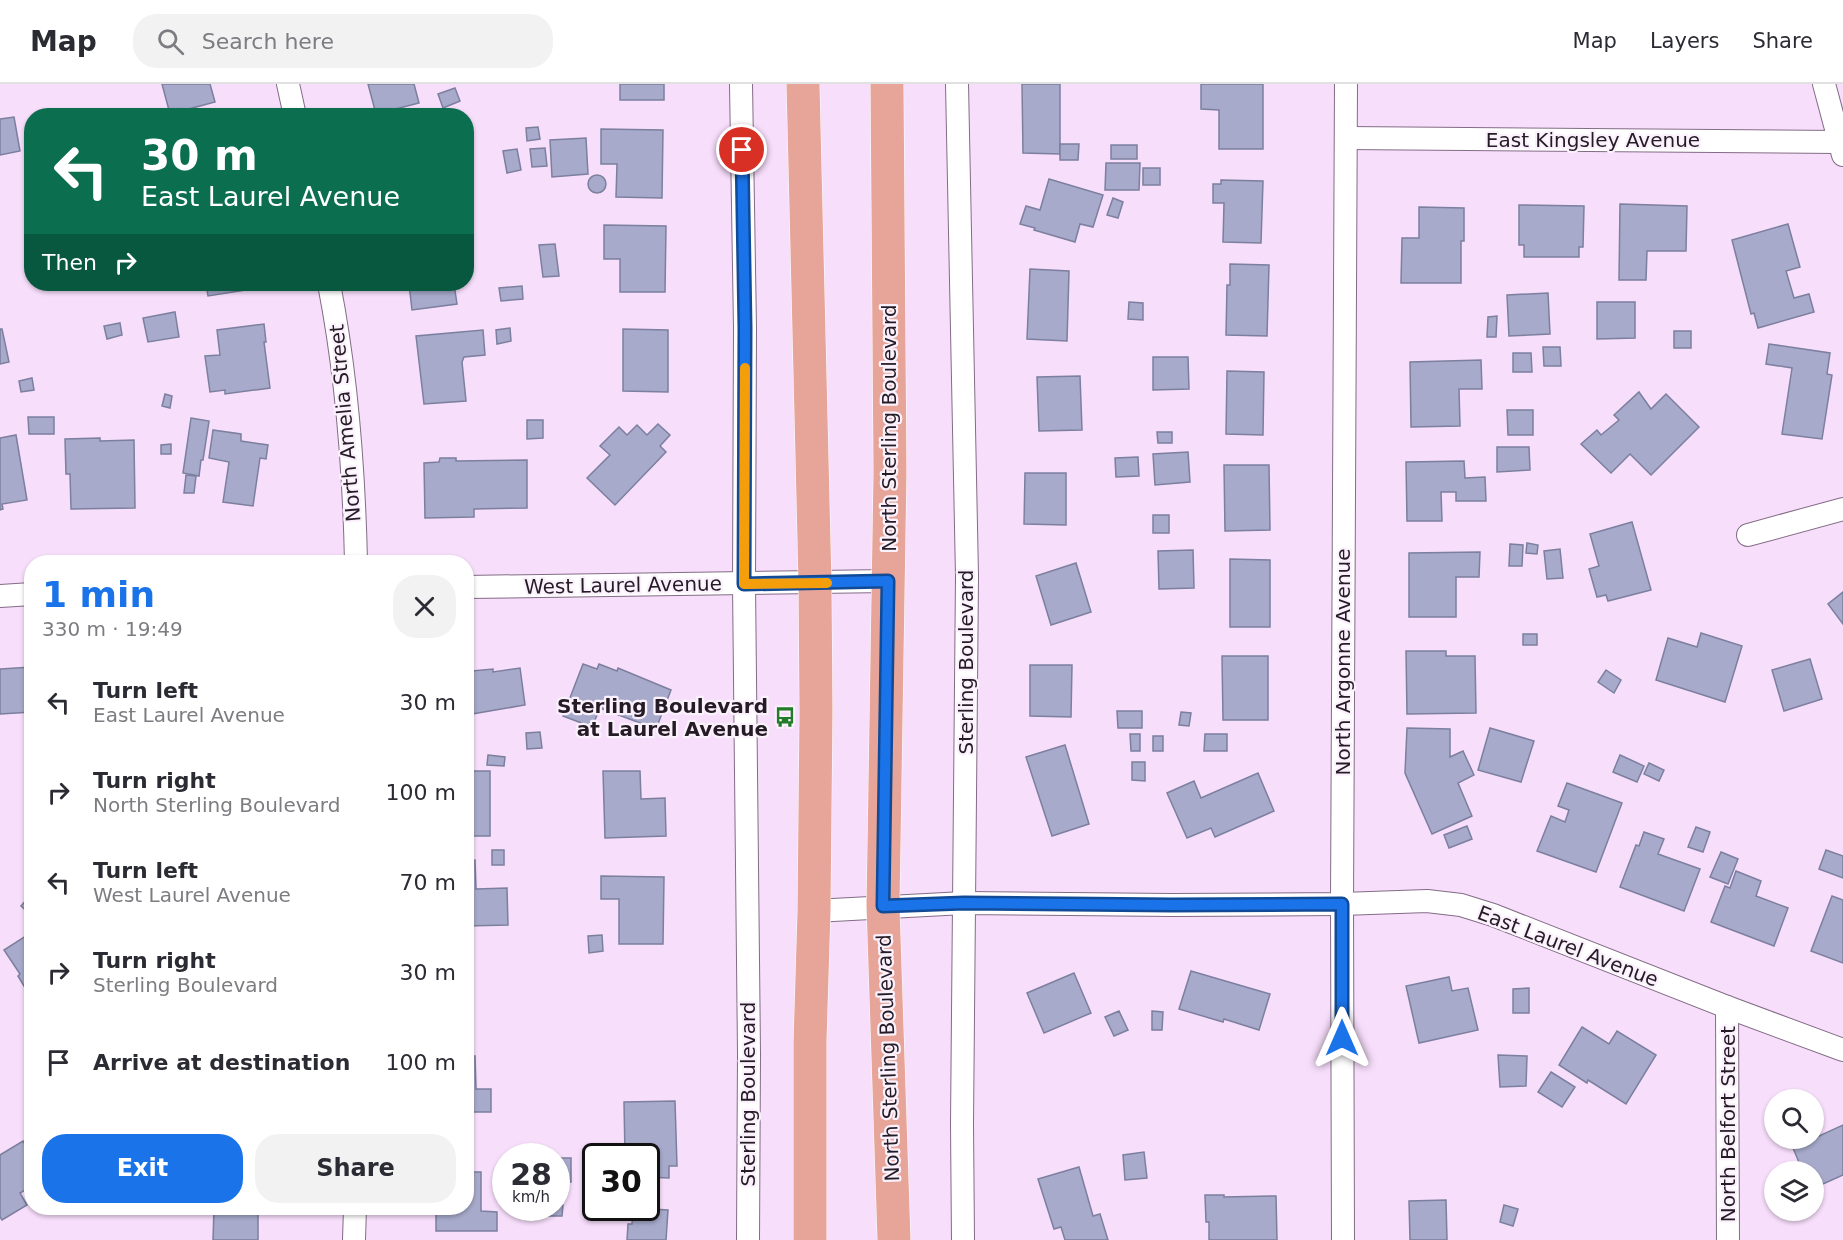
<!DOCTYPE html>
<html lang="en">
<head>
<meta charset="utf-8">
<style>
	body { margin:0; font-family:"DejaVu Sans",sans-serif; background:#f2f2f3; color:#2b2b33; height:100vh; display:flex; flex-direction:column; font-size:22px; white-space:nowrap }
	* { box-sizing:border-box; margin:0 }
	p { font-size:20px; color:#7c7c81 }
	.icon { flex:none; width:33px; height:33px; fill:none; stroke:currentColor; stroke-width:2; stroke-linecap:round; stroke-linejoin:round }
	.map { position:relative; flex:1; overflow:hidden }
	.side { position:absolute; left:24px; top:471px; width:450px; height:660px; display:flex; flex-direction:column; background:#fff; border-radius:24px; box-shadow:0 2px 4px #0004 }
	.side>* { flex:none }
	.top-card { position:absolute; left:24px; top:24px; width:450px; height:183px; border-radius:24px; box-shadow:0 2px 4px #0004; background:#0b6e4f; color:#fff; overflow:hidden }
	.buttons { position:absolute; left:1764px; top:1005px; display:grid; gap:12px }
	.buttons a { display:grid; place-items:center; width:60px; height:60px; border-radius:50%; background:#fff; box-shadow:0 2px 4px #0004; font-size:30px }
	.speed { position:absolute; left:492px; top:1059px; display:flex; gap:12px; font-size:30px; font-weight:700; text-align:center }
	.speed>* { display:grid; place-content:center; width:78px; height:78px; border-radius:50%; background:#fff; box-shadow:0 2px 4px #0004; line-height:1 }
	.speed small { font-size:15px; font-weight:400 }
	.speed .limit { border:3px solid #111; border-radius:9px; background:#fff; color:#111 }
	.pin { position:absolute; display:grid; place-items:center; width:51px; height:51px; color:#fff; margin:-26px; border:3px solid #fff; border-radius:50%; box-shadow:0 2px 6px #0007 }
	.me { position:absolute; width:66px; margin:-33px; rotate:0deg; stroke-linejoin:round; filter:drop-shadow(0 0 4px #0008) }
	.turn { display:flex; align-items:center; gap:21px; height:126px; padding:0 18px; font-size:27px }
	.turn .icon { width:78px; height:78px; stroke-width:2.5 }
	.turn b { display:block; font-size:42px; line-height:51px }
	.then { display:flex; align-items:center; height:57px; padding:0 18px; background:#0003; gap:12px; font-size:22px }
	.round { display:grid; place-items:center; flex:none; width:63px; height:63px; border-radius:24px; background:#f2f2f3 }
	.headline { display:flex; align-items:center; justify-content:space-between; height:102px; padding:0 18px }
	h1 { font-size:36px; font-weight:700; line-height:45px; color:#1a73e8 }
	.button { display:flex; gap:12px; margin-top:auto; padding:12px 18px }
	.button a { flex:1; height:69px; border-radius:24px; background:#1a73e8; color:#fff; font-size:24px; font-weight:700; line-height:69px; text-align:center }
	.button a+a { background:#f2f2f3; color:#2b2b33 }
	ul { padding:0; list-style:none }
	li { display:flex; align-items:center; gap:18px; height:90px; padding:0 18px }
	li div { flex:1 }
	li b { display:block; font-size:22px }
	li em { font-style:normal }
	header { display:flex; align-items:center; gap:36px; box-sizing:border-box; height:84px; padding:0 30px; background:#fff; border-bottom:2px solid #e1e1e2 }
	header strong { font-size:28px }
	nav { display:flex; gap:33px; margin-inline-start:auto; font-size:21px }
	.search { width:420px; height:54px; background:#f2f2f3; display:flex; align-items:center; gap:15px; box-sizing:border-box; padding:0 21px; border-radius:24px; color:#7c7c81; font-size:22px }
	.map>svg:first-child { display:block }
	.building { fill:#a7aacb; stroke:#7c7f9e; stroke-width:1.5 }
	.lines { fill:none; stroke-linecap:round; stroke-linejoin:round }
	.minor-casing { stroke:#836c86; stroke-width:24 }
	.primary-casing { stroke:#fff; stroke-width:34 }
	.minor { stroke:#fff; stroke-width:22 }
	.primary { stroke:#e6a598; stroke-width:33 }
	.route-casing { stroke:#114b97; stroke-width:15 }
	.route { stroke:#1a73e8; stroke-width:10 }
	.slow { stroke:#f59e0b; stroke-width:10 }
	.labels { text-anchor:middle; stroke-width:4.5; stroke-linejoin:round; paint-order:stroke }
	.street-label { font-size:20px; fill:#241b25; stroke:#fbf1fd }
	.poi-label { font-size:20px; font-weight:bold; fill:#241b25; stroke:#fbf1fd; text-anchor:end }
</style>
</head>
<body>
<header>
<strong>Map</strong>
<div class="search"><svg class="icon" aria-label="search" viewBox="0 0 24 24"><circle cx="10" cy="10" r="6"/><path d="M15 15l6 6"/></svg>Search here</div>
<nav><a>Map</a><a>Layers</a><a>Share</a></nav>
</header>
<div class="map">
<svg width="1843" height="1156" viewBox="0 0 1843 1156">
	<rect width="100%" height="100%" fill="#f7defb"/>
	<g class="building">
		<polygon points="162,0 210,0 215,18 170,30"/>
		<polygon points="368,0 414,0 419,19 376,30"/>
		<rect x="620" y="0" width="44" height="16"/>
		<polygon points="1022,0 1060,0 1060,70 1023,69"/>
		<polygon points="1201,0 1263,0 1263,65 1219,65 1219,26 1201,25"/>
		<polygon points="455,4 460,17 443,24 438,10"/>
		<polygon points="14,33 20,67 0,71 0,35"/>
		<polygon points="538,43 540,55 527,57 526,44"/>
		<polygon points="601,45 663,46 662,114 616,113 617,80 601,80"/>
		<polygon points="586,54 588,90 552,93 550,56"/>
		<polygon points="1060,60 1079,60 1078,76 1060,76"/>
		<rect x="1111" y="61" width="26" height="14"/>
		<polygon points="545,64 547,82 532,83 530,65"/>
		<polygon points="517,65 521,86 507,89 503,67"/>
		<polygon points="1106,79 1140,79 1139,106 1105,106"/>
		<rect x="1143" y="84" width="17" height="17"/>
		<circle cx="597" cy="100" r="9"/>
		<polygon points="1049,95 1103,111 1093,143 1080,140 1075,158 1034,146 1035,144 1020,140 1026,122 1040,126"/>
		<polygon points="1221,96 1263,97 1261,159 1223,158 1224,119 1213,119 1213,100 1221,100"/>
		<polygon points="1113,114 1123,118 1118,134 1107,131"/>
		<polygon points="1620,120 1687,122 1686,167 1647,167 1646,196 1619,196"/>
		<polygon points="1519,121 1584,122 1583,163 1579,163 1579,173 1524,173 1524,161 1519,161"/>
		<polygon points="1419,123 1464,124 1464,157 1461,157 1461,199 1401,199 1402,154 1419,154"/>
		<polygon points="1788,140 1800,183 1786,187 1794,214 1809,210 1814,228 1758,244 1754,229 1751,230 1732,156"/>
		<polygon points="604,141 666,142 665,208 620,208 620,175 604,175"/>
		<polygon points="555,160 559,192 543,193 539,161"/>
		<polygon points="1230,180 1269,181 1267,252 1226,251 1227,201 1230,201"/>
		<polygon points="1030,185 1069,187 1067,257 1027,255"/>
		<polygon points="206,200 252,200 253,205 208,212"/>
		<polygon points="409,200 454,200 457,220 412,226"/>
		<polygon points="522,202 523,215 501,217 499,204"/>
		<polygon points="1548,209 1550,250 1509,252 1507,211"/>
		<polygon points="1129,218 1143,219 1143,236 1128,235"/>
		<polygon points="1597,218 1635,218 1635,254 1597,255"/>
		<polygon points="175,228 179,253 148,258 143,234"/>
		<polygon points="1497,232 1496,253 1487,253 1488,233"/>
		<polygon points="120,239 122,251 107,255 104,242"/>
		<polygon points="264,240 266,258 264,258 270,304 225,310 225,306 210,308 205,272 220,271 217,246"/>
		<polygon points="510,244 511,257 497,260 496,246"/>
		<polygon points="0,245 2,245 9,278 0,280"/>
		<polygon points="623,245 668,246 668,308 623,307"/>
		<polygon points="483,246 485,271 464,273 462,278 466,317 424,320 416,252"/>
		<rect x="1674" y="247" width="17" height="17"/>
		<polygon points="1769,260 1830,269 1827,290 1832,291 1822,355 1782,350 1792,284 1766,280"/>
		<polygon points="1543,263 1560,263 1561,282 1544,282"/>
		<polygon points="1513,269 1531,269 1532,288 1513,288"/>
		<polygon points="1153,273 1188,273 1189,305 1153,306"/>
		<polygon points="1481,276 1482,305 1459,305 1460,342 1411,343 1410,278"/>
		<polygon points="1227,287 1264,288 1263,351 1226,350"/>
		<polygon points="1080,292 1082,346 1039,347 1037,293"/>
		<polygon points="32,294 34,306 21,308 19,297"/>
		<polygon points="1639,308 1651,325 1666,310 1699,343 1651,391 1630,370 1611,389 1581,360 1597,346 1601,351 1619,336 1614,331"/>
		<polygon points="165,310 172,312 170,324 162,322"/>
		<polygon points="1507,326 1533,326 1533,351 1508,351"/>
		<polygon points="28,333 54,333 54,350 29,350"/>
		<polygon points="191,334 209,337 203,376 201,376 199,392 183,389"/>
		<polygon points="527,336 543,336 543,354 527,355"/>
		<polygon points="658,340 670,351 660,362 666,368 615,421 587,394 610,371 600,362 619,343 627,351 637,341 647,351"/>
		<polygon points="213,346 241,350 241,357 268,361 266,375 260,374 253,422 223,418 229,378 209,374"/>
		<polygon points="1157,348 1172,348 1172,359 1158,359"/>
		<polygon points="16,351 27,416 2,420 3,425 0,426 0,354"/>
		<polygon points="100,354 100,357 134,356 135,424 71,425 70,390 66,390 65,355"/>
		<polygon points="171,360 171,370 161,370 161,361"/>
		<polygon points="1497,363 1529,363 1530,386 1497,388"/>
		<polygon points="1188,368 1190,398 1155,401 1153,370"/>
		<polygon points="1138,373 1139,392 1116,393 1115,374"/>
		<polygon points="440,374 456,374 456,377 527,376 527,424 474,425 474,433 425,434 424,379 439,378"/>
		<polygon points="1464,377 1465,394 1485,393 1486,417 1456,417 1456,408 1441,408 1442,437 1407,437 1406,378"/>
		<polygon points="1224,381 1269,381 1270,446 1225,447"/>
		<polygon points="1025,389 1066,389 1066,441 1024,440"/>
		<polygon points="186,391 196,392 194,409 184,409"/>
		<rect x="1153" y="431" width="16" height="18"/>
		<polygon points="1632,438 1651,506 1608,517 1606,511 1597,513 1589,485 1599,482 1590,450"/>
		<polygon points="1527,459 1538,461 1537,470 1526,469"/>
		<polygon points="1510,460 1523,461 1522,482 1509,482"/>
		<polygon points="1560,465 1563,494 1547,495 1544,467"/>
		<polygon points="1193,466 1194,504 1159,505 1158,467"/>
		<polygon points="1480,468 1479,493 1456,493 1456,533 1409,533 1409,469"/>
		<polygon points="1230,475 1270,476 1270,543 1230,543"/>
		<polygon points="1076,479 1091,528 1051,541 1036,492"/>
		<polygon points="1843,508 1843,540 1828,520"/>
		<polygon points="1701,549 1742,562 1725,618 1656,596 1668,554 1697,563"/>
		<rect x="1523" y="550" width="14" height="11"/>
		<polygon points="1406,567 1446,567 1446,572 1475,572 1476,629 1407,630"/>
		<polygon points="1222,572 1268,572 1268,636 1223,636"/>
		<polygon points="1810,575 1822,615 1784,627 1772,586"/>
		<polygon points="583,580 597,585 599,580 617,587 618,584 671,606 656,645 600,624 592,643 563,632"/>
		<polygon points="1030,581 1072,581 1071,633 1030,632"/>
		<polygon points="32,583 32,628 0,630 0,585"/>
		<polygon points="520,584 525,621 466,631 466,586 472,585 472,587 493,585 493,588"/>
		<polygon points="1606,586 1621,596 1614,609 1598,598"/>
		<polygon points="1117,627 1142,627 1142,644 1118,644"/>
		<polygon points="1181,628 1191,629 1189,642 1179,641"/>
		<polygon points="1407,644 1450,645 1450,673 1463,667 1474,691 1458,699 1472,732 1432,750 1405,689"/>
		<polygon points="1490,644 1534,657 1521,698 1478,686"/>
		<polygon points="540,648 542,664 527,665 526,649"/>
		<polygon points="1130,650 1140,650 1140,667 1131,667"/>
		<polygon points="1205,650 1227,650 1227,667 1204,667"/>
		<rect x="1153" y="652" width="10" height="15"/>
		<polygon points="1065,661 1089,740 1052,752 1026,673"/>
		<polygon points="488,671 505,673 504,682 487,681"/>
		<polygon points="1620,671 1644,682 1637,698 1613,688"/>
		<polygon points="1132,678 1145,678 1145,697 1132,696"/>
		<polygon points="1649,679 1664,686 1659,697 1644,690"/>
		<rect x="466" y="687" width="24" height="65"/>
		<polygon points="603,687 640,687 641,715 665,714 666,752 605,754"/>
		<polygon points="1258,689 1274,727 1215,753 1211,744 1187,754 1167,709 1194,697 1201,714"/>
		<polygon points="1567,699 1622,719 1596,788 1537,767 1551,732 1565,738 1569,726 1558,722"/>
		<polygon points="1467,742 1472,755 1449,764 1444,751"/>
		<polygon points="1696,743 1710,748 1703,768 1688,763"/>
		<polygon points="1644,748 1664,755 1658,770 1700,785 1684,827 1620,803 1636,761 1639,762"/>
		<rect x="492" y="766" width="12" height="15"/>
		<polygon points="1826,766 1843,772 1843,794 1819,785"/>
		<polygon points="1721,768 1738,775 1728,800 1710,793"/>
		<polygon points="475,776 476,805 507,804 508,841 466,842 466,777"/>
		<polygon points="1736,787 1761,797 1756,812 1788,824 1774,862 1711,838 1725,802 1730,804"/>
		<polygon points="601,792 664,793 663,860 619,860 619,815 601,815"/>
		<polygon points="1832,812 1843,816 1843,879 1811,867"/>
		<polygon points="28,814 32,817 32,832 21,822"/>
		<polygon points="32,848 32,908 27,901 24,902 18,892 20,890 4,866"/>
		<polygon points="602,851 603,867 589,869 588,852"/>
		<polygon points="1191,887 1270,910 1259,946 1224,935 1223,938 1179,925"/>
		<polygon points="1074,889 1091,929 1044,949 1027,909"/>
		<polygon points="1449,893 1452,907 1468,904 1478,946 1419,959 1406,902"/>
		<polygon points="1529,904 1529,929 1513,929 1513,905"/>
		<polygon points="1119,927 1128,946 1114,952 1105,933"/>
		<polygon points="1152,927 1163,928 1162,946 1152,946"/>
		<polygon points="1582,943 1609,960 1617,947 1656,971 1626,1020 1588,996 1587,999 1559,981"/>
		<polygon points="1498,971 1527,972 1526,1002 1500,1003"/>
		<polygon points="466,972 475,972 476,1005 491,1005 491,1028 474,1028 472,1030 473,1044 466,1044"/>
		<polygon points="1551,988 1575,1003 1562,1023 1538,1008"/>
		<polygon points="675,1017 677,1082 669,1082 669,1094 646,1093 646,1072 625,1072 624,1018"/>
		<polygon points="1843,1041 1843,1091 1814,1104 1814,1088 1803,1088 1793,1064"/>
		<polygon points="23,1057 32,1072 32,1102 20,1109 27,1121 2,1136 0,1133 0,1071"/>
		<polygon points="1144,1068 1147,1094 1125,1096 1123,1071"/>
		<polygon points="556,1074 571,1074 571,1098 556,1099"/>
		<polygon points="1079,1083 1093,1132 1100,1130 1108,1156 1065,1156 1061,1143 1054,1145 1038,1095"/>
		<polygon points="466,1088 481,1088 481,1127 497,1128 497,1147 436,1147 436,1124 466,1124"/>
		<polygon points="1205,1111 1224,1111 1224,1113 1276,1112 1277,1156 1209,1156 1209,1138 1206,1138"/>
		<polygon points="1446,1116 1447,1156 1410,1156 1409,1117"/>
		<polygon points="556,1121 563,1121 562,1132 548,1132 548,1124 556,1124"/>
		<polygon points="1504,1121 1518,1125 1513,1142 1500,1138"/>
		<polygon points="214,1124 276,1124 276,1129 258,1130 258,1156 213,1156"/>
		<polygon points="633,1124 668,1126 666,1156 627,1156 628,1140 632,1140"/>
	</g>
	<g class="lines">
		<g class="minor-casing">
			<g id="minor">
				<polyline points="288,0 295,32"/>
				<polyline points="741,0 745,244 744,500 749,970 748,1156"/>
				<polyline points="957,0 967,492 962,1040 963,1156"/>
				<polyline points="1824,0 1843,71"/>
				<polyline points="1347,54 1839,58"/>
				<path d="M329,200C347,292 354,385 356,478"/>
				<polyline points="1748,451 1843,425"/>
				<polyline points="466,503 888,497"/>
				<polyline points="0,512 32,510"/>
				<polyline points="814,827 964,819 1172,821 1342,820 1427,817 1461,821 1493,831 1727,923 1843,966"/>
				<polyline points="1727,923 1728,1156"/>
				<polyline points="354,1156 355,1124"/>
				<polyline points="1343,1156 1342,820 1346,0"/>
			</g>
		</g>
		<g class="primary-casing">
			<g id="primary">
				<polyline points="803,0 815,499 816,627 814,827 810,958 810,1156"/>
				<polyline points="887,0 890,388 883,822 894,1156"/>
			</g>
		</g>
		<use href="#minor" class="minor"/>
		<use href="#primary" class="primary"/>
	</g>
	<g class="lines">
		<g class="route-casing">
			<polyline id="route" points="742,66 745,244 744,500 888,497 883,822 964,819 1172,821 1342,820 1342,954"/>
		</g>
		<use href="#route" class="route"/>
		<polyline class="slow" points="745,284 744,500 827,499"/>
	</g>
	<defs>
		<g id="bus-bare" transform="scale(1.62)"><path d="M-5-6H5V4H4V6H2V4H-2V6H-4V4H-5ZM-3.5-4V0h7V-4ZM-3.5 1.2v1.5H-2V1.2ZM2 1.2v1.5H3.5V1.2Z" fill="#227b29" stroke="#fbf1fd" stroke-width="2.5" paint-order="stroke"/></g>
	</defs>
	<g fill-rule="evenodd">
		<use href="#bus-bare" x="785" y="633"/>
	</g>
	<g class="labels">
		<g class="street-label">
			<text x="1593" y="63">East Kingsley Avenue</text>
			<text transform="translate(345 339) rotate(-95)" y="7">North Amelia Street</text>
			<text transform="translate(889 344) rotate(-90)" y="7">North Sterling Boulevard</text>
			<text transform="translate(623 501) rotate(-1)" y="7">West Laurel Avenue</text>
			<text transform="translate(966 578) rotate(-90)" y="7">Sterling Boulevard</text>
			<text transform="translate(1343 578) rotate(-90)" y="7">North Argonne Avenue</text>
			<text transform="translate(1568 862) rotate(21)" y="7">East Laurel Avenue</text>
			<text transform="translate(888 974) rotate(-92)" y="7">North Sterling Boulevard</text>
			<text transform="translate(748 1010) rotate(-90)" y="7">Sterling Boulevard</text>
			<text transform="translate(1728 1040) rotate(-90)" y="7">North Belfort Street</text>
		</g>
		<g class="poi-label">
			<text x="768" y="629">Sterling Boulevard<tspan x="768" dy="23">at Laurel Avenue</tspan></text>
		</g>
	</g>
</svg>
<div class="buttons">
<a><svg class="icon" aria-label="search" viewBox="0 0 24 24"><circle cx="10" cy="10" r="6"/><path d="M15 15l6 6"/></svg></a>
<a><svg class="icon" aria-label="layers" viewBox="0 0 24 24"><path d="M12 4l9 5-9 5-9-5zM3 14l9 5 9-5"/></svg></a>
</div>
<div class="speed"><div>28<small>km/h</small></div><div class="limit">30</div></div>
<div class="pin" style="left:742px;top:66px;background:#d93025"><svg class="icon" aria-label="arrive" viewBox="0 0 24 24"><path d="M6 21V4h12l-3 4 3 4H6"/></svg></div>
<svg class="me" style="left:1342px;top:954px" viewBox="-20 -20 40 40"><path d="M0-17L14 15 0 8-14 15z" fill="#1a73e8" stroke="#fff" stroke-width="4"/></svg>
<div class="top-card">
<div class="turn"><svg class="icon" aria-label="left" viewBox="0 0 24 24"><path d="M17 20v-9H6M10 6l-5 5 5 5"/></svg><div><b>30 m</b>East Laurel Avenue</div></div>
<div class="then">Then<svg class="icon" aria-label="right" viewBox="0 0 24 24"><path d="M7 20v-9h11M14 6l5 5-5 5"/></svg></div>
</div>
<section class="side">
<div class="headline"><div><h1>1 min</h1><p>330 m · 19:49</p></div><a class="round"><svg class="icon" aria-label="close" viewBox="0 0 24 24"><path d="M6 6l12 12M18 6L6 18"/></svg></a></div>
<ul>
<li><svg class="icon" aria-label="left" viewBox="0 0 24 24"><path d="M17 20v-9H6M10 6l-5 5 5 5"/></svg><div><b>Turn left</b><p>East Laurel Avenue</p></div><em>30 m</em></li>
<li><svg class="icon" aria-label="right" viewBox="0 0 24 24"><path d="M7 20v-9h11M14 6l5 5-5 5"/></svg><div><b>Turn right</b><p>North Sterling Boulevard</p></div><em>100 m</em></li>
<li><svg class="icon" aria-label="left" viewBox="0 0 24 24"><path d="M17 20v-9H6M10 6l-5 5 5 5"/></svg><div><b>Turn left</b><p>West Laurel Avenue</p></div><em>70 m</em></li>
<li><svg class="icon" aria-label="right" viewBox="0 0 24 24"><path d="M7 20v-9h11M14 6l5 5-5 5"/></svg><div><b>Turn right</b><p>Sterling Boulevard</p></div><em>30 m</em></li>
<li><svg class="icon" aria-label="arrive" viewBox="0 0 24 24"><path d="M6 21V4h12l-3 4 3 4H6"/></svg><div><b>Arrive at destination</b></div><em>100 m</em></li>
</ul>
<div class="button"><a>Exit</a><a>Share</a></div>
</section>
</div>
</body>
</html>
